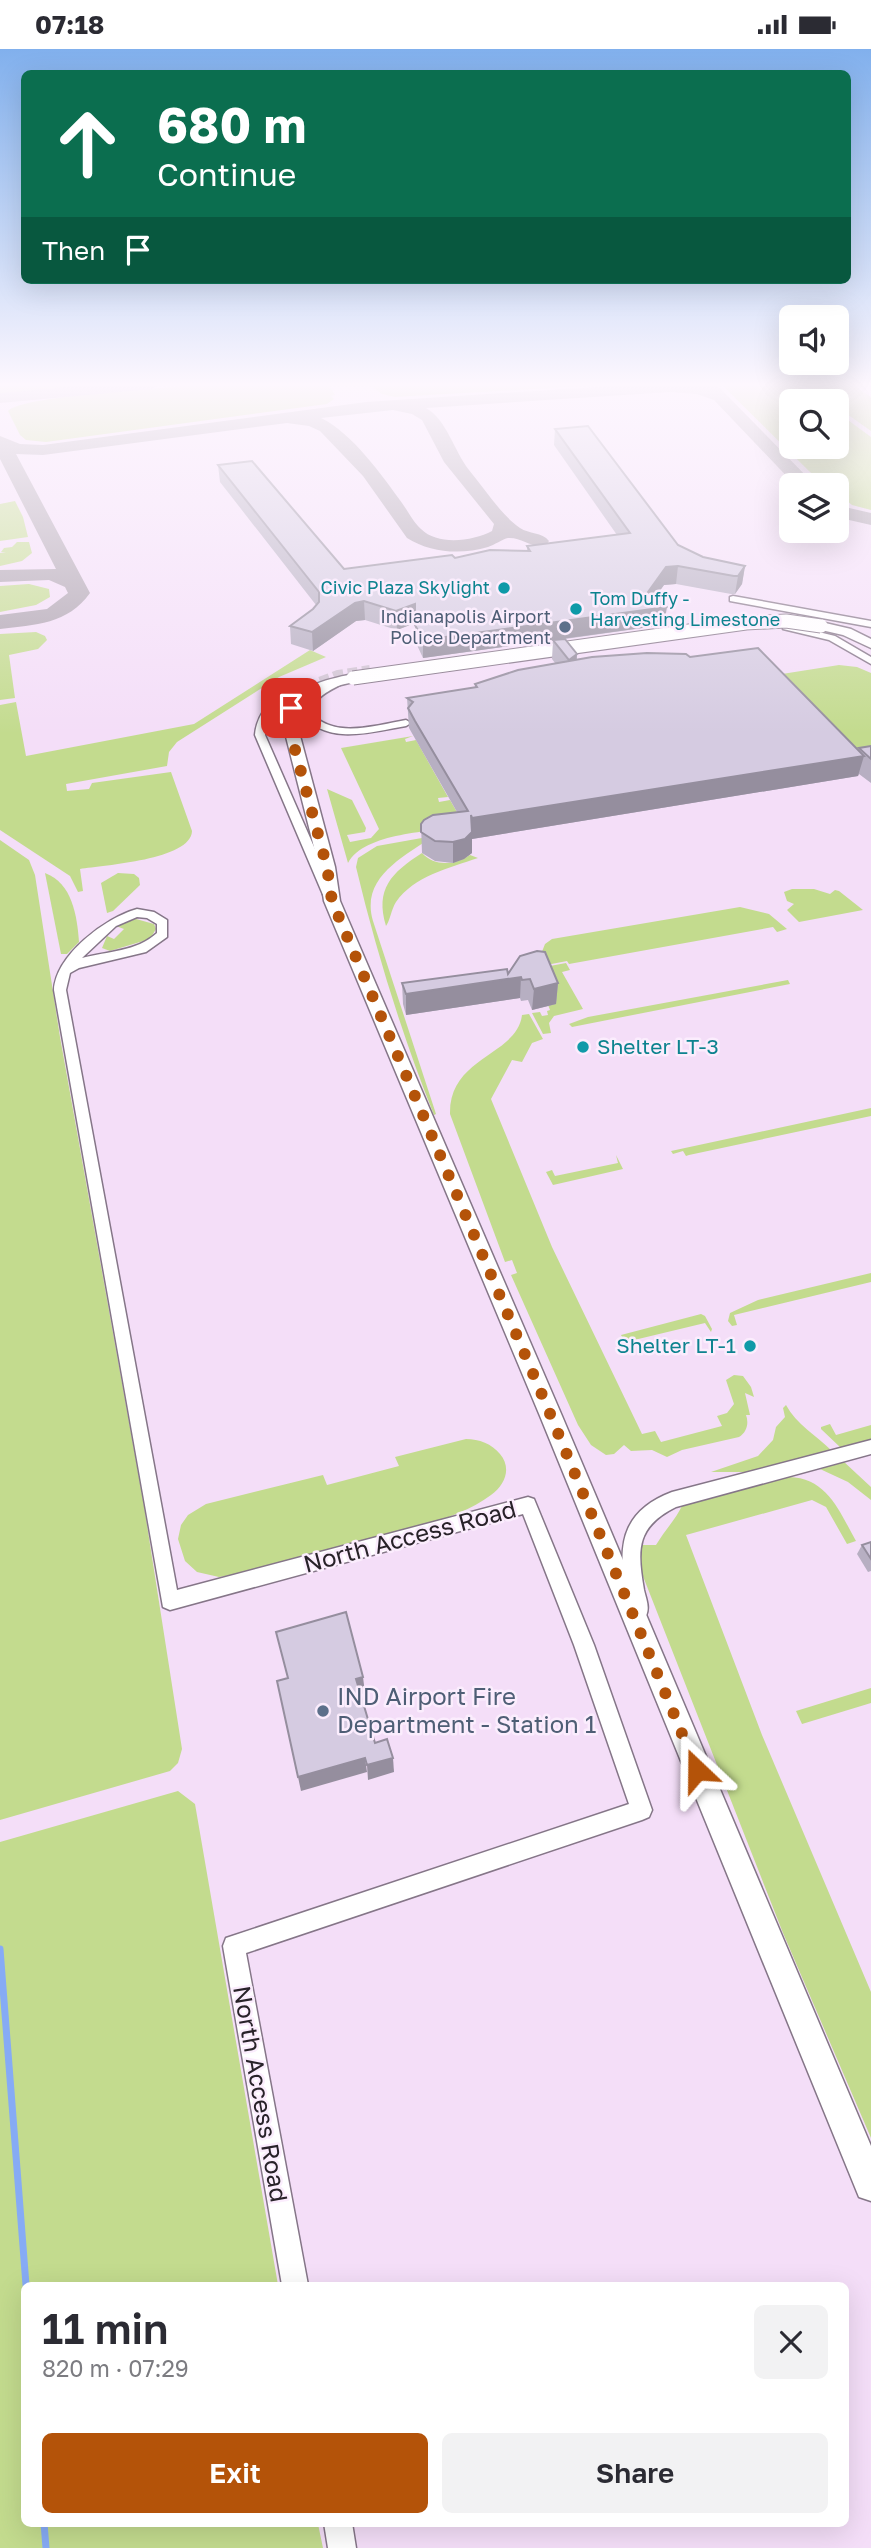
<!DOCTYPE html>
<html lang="en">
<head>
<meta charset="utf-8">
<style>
	body { margin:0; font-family:"Golos Text",sans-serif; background:#f2f2f3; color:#2b2b33; height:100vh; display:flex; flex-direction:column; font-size:26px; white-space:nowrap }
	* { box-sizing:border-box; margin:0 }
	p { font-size:23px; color:#7c7c81 }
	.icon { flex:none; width:38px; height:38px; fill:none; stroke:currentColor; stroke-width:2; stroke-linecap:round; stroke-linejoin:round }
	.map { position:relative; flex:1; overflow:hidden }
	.panel { position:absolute; left:21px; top:2233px; width:828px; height:245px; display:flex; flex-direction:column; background:#fff; border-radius:10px; box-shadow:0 7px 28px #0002 }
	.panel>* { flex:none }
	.hud { position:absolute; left:21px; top:21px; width:830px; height:214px; border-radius:10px; box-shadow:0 7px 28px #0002; background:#0b6e4f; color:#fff; overflow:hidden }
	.controls { position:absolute; left:779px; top:256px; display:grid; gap:14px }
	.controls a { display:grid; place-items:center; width:70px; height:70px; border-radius:10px; background:#fff; box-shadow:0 7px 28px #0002; font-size:35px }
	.pin { position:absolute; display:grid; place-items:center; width:60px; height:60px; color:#fff; margin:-30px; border-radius:14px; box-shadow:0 4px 10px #0006 }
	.me { position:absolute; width:77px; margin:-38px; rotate:337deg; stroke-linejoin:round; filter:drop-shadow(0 0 5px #0008) }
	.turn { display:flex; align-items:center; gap:24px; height:147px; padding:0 21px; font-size:32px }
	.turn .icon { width:91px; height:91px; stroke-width:2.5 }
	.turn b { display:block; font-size:49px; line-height:60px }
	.then { display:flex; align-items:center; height:66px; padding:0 21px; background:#0003; gap:14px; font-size:26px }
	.round { display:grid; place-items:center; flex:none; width:74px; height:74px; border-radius:10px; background:#f2f2f3 }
	.head { display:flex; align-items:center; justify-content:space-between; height:119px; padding:0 21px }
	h1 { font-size:42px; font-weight:600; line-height:52px }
	.cta { display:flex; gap:14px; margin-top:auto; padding:14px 21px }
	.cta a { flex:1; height:80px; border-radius:10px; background:#b45309; color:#fff; font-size:28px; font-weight:600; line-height:80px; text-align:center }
	.cta a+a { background:#f2f2f3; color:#2b2b33 }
	.status { display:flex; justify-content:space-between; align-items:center; height:49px; padding:0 35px; background:#fff; direction:ltr }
	.status svg { height:19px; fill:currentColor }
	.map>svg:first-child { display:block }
	.built { fill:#f4def8; fill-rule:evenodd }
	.green { fill:#c3db8e }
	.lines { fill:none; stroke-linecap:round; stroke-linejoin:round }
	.stream { stroke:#86abf5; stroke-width:7 }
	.taxiway { fill:#aea3b0; fill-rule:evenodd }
	.minor-tunnel { stroke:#d1c4d3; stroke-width:10; stroke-dasharray:10 4.5; stroke-linecap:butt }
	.minor-casing { stroke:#857688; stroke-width:3 }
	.tertiary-casing { stroke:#857688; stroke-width:3 }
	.minor { fill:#fff; fill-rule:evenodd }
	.tertiary { fill:#fff; fill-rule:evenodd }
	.tertiary-bridge-casing { stroke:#857688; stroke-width:15; stroke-linecap:butt }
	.tertiary-bridge { stroke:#fff; stroke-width:13 }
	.wall { fill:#b7afc2 }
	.shaded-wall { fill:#958e9e }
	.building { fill:#d5cbe1; stroke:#958e9e; stroke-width:2 }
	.route { stroke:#b45309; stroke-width:12; stroke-dasharray:0 21.6 }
	.culture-dot { fill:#0f9aa8; stroke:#fbedfd; stroke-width:2.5 }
	.service-dot { fill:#5c6f8a; stroke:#fbedfd; stroke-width:2.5 }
	.labels { text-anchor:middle; stroke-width:5; stroke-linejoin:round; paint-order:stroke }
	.far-culture-label { font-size:18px; fill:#0d838f; stroke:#fbedfd; text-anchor:end }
	.far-service-label { font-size:18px; fill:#4e5e75; stroke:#fbedfd; text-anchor:end }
	.culture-label { font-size:21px; fill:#0d838f; stroke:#fbedfd; text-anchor:start }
	.near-street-label { font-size:24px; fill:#282229; stroke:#fbedfd }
	.near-service-label { font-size:24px; fill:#4e5e75; stroke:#fbedfd; text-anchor:start }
</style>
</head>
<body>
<div class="status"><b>07:18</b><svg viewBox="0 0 49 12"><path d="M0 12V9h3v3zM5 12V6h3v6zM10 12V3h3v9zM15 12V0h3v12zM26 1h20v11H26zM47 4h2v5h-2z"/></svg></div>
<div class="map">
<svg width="871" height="2499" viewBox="0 0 871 2499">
	<rect width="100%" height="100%" fill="#fbedfd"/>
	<path class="built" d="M0,335H871V2499H0ZM791,352H836V397H791ZM791,436H836V481H791ZM24,2236H845V2474H24Z"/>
	<g class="green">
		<polygon points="0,335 104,335 0,345"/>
		<path d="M212,335H328L335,346L331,347L334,350L327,355L46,393L26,391L20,386L8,362C23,346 181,338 212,335Z"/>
		<polygon points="368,335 618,335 395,348 382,345"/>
		<polygon points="721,335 796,335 820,352 791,352 791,397 836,397 837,363 871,388 871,461 852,456 837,444 836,436 825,436 809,422"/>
		<polygon points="804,335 851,335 871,348 871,382 837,358 836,352 828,352"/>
		<polygon points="15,452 23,468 28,488 0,492 0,455"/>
		<polygon points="17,493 29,493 32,504 22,512 0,517 0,504 6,503 1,503 4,499 12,498"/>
		<polygon points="29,535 49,540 50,548 36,556 0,563 0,537"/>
		<polygon points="36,583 45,587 47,591 38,600 9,606 15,649 0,651 0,585"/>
		<path d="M310,601L326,608L279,628L177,693L169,703L167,717L66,735L67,742L89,740L92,734L171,723L192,782C191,811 104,816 80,820L83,842L78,843L70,827L0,781V656L16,653L26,707L194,675Z"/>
		<polygon points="839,616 857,618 871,624 871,711 763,628"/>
		<path d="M413,687L405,690L406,693L416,691L448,748L438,749L439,753L450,751L465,777C431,783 365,783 348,814L327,740L352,751L366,779L365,783L347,786L350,793L371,789L379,780L341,699Z"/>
		<path d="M433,787C404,808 360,828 373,872L436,1065L434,1066C402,986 376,902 356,818L358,809L377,797Z"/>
		<polygon points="0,791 29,811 35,826 60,988 144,1457 182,1700 178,1714 170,1722 0,1771"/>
		<path d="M422,804C435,818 455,816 470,806L478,809C449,819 414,827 396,853C391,861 390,872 386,877C375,840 391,824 422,804Z"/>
		<path d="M45,824C72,834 77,866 79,893L67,905H61Z"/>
		<polygon points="118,824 134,825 139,829 140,836 113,862 107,864 101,834"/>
		<polygon points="792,840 814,840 830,845 835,841 839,842 863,861 799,873 787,861 794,855 787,852 784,843"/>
		<polygon points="740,858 769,865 787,880 777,883 773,878 569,915 567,912 536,918 545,895 552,890"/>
		<polygon points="136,870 154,875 156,880 150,890 110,902 102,899 107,887 114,890 124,880 116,877"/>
		<polygon points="566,914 570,921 562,923 583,960 554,967 549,974 551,984 543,985 532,964 540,963 542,967 548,966 547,962 550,961 534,920"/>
		<polygon points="788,931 790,935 572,978 569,975 588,968"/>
		<path d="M529,965L543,990L532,994L522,1013L512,1011L491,1050L552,1198L642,1385L655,1382L661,1393L722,1377L717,1367L727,1364L734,1355L726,1331L734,1326L743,1327L751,1338L754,1348L745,1344L750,1366H746C749,1374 747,1383 739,1388L682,1401L667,1408L652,1401L631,1402L624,1396L614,1405L606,1406L591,1396L578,1376L511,1226L517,1224L512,1211L505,1213L450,1065C449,1007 517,1007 522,966Z"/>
		<polygon points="871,1059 871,1067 689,1106 686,1107 683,1102 673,1105 671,1102"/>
		<polygon points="616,1106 623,1120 553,1136 546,1123 552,1121 555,1127 618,1114"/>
		<polygon points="871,1224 871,1233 734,1266 737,1276 732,1277 728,1272 730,1264 758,1251"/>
		<polygon points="701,1265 705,1267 712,1280 711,1283 705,1274 630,1292 634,1299 630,1302 621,1286"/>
		<path d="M786,1356C796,1375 816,1386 832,1402L751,1423H711L758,1407L773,1391L776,1378L785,1368L783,1359Z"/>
		<polygon points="830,1375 836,1386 871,1376 871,1391 841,1399 821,1380 821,1378"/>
		<path d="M466,1390C479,1390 492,1395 500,1405C512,1419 505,1436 491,1446C452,1475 386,1485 339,1498C299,1508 259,1522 219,1528L197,1523L185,1512L178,1490L181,1476L188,1466L206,1455L323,1426L327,1436L399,1417L395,1408Z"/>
		<polygon points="843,1412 871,1438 871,1451 848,1433 820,1420"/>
		<path d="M789,1428C828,1429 840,1464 856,1492L847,1495L826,1458L812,1451L686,1486L762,1686L871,1943V2089L783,1884L637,1512L638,1496H656C665,1481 676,1470 683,1455Z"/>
		<polygon points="871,1639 871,1654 802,1675 796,1662"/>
		<polygon points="178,1742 195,1755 278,2236 24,2236 24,2474 318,2475 323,2499 0,2499 0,1793"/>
	</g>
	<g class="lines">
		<g class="stream">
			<polyline points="0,1900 26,2236"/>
			<polyline points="44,2474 46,2499"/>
		</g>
		<g class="taxiway">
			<polygon points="100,335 161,335 153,340 0,354 0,344"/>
			<path d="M642,335H716L815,436H795L714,351L697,345L670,343L426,359C447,371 454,402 469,421C485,440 500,465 520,479C529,485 542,483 549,492L546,496C532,500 522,488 508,489C503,490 494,496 488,498C461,506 431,504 407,489L363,427L320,382L309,377L287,374L43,406L16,405L90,544C68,575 35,576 0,580V566L47,560L68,544L65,538L49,531L0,533V521L56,520L0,410V387L20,395L43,396L366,353ZM393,361L412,365L422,371L444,413L494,475L492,482C473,492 438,497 421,480C413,473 408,462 402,454C382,426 352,384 321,369Z"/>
			<polygon points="836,456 871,464 871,476 836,468"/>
		</g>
		<polyline class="minor-tunnel" points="293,643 338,626 370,621"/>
		<g class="minor-casing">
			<g id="minor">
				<polygon points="733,547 871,572 871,578 730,552 730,548"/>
				<polygon points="786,575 835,587 871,608 871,615 829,591 783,580 783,576"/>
				<path d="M337,631L342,634L340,636C327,643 314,648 312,665C336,690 376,676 406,671L411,674L406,677C371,683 328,697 302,665C304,646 320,637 337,631Z"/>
				<path d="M293,640L296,641V645C279,655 267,665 265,686L336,848L330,852L324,848L255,686C257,664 272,647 293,640Z"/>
				<path d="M137,860L154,863L167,871V888L146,903L79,919L70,924L66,941L177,1541L528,1448L534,1450L594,1596L652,1761L649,1768L642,1771L246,1904L308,2236H282L223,1897L226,1889L629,1755L574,1596L523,1465L170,1561L163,1558L54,941C56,906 105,869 137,860ZM137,868L147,869L157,875V884C136,903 108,902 82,909L116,877Z"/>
				<path d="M871,1391V1405L676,1458C636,1478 637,1500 644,1541C646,1550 650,1558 646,1567L639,1570L632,1567C628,1557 627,1546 625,1535C617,1490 627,1460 672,1443Z"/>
				<polygon points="324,2474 352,2474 356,2499 328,2499"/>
			</g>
		</g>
		<g class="tertiary-casing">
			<g id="tertiary">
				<polygon points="821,573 851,580 871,590 871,599 843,586 817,580 817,574"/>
				<path d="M353,625L358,626V632C333,638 305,642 295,668L335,818L340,852L562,1367L871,2097V2152L859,2148L540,1367L324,852L319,818L281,668C294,638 323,631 353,625Z"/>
			</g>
		</g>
		<use href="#minor" class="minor"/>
		<use href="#tertiary" class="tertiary"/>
		<g class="tertiary-bridge-casing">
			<polyline id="tertiary-bridge" points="353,629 746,574 786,572 821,577"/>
		</g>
		<use href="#tertiary-bridge" class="tertiary-bridge"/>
	</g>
	<g class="wall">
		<polygon points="555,380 678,496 703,508 745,517 742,535 735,545 731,545 676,535 664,536 655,548 664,576 565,590 577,605 577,610 690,608 858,701 859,699 871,697 871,734 859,725 858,727 472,790 472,804 464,810 453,814 435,812 422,804 421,775 457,763 409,679 407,649 475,639 475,635 555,614 552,610 553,591 423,609 416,594 415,574 397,581 365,571 356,572 313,602 291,595 290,577 313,560 316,556 220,433 218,416 344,520 527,502 527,497 617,486 554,396"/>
		<polygon points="508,925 558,934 556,955 532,961 528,951 521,952 520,949 406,966 403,955 402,934"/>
		<polygon points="871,1493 871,1522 868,1523 857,1505 862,1496"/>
	</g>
	<g class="shaded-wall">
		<polygon points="678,517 676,535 664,536 646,561 667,558 664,576 423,609 423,591 648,543 666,518"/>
		<polygon points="745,517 742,535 735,545 738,527"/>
		<polygon points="364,552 365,571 356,572 313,602 312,583 355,554"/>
		<polygon points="415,555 415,574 397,581 396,562"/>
		<polygon points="577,605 575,624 569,611"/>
		<polygon points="864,707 858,727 472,790 472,804 464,810 453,814 453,793 472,783 472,769"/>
		<polygon points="521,928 520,949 406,966 406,945"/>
		<polygon points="558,934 556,955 532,961 534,940"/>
		<polygon points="363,1628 365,1644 358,1646 356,1630"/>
		<polygon points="365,1709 367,1723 301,1742 298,1728"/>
		<polygon points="393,1709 394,1723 368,1731 367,1716"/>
	</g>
	<g class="building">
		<polygon points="588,377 678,496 703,508 745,517 738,527 734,527 678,517 666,518 648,543 667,558 423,591 415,576 415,555 396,562 364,552 355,554 312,583 290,577 313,560 319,553 319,543 218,416 252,412 344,520 452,506 455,509 490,501 530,502 527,497 630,484 555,380"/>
		<polygon points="565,590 577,605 569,611 553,591"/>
		<polygon points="758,599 864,707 472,769 471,766 472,783 465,790 453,793 435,792 421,783 421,775 424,771 433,766 468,762 415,672 408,659 413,653 407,649 477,638 475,635 518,621 592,608 647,604 686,605 690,608"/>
		<polygon points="871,697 871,710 859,699"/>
		<polygon points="537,902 545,903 558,934 534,940 530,930 522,931 521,928 406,945 402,934 507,920 508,925 520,907"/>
		<polygon points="871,1493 871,1510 862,1496"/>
		<polygon points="346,1563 363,1628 356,1630 375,1694 387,1690 393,1709 367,1716 365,1709 298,1728 277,1632 288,1629 276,1583"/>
	</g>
	<linearGradient id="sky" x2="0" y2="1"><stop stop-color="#81b0ed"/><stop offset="0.49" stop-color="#fdf7fe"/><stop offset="1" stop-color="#fdf7fe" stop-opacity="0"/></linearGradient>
	<rect width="871" height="685" fill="url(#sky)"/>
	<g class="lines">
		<polyline class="route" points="291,659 288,675 327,818 332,852 551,1367 697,1721"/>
	</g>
	<g class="culture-dot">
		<circle cx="504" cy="539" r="7"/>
		<circle cx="576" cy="560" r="7"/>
		<circle cx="583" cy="998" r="7"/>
		<circle cx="750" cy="1297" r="7"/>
	</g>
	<g class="service-dot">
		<circle cx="565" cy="578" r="7"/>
		<circle cx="323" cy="1662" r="7"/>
	</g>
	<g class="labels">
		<g class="far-culture-label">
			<text x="490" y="545">Civic Plaza Skylight</text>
			<text x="590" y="556" text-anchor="start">Tom Duffy -<tspan x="590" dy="21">Harvesting Limestone</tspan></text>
		</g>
		<g class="far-service-label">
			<text x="551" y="574">Indianapolis Airport<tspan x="551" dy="21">Police Department</tspan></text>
		</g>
		<g class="culture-label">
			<text x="597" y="1005">Shelter LT-3</text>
			<text x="736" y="1304" text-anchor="end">Shelter LT-1</text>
		</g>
		<g class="near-street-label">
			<text transform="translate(410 1488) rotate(-15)" y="8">North Access Road</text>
			<text transform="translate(260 2045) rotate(80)" y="8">North Access Road</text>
		</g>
		<g class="near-service-label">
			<text x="337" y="1656">IND Airport Fire<tspan x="337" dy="28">Department - Station 1</tspan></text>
		</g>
	</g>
</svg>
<div class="controls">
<a><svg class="icon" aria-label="sound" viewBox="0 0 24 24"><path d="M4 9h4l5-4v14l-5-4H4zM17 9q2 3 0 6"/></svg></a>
<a><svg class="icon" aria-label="search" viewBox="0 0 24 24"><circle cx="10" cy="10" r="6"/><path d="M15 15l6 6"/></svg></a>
<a><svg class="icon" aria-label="layers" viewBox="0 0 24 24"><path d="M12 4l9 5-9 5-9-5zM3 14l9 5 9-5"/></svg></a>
</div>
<div class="pin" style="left:291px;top:659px;background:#d93025"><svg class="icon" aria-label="arrive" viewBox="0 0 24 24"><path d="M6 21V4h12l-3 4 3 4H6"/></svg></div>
<svg class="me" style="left:697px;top:1721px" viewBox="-20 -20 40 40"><path d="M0-17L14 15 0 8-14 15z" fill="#b45309" stroke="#fff" stroke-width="4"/></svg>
<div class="hud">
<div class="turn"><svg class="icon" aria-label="ahead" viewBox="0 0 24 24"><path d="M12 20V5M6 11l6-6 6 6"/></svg><div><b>680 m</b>Continue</div></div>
<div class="then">Then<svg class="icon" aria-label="arrive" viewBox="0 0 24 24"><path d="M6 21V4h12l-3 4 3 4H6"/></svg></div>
</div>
<section class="panel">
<div class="head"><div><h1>11 min</h1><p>820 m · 07:29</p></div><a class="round"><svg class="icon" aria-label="close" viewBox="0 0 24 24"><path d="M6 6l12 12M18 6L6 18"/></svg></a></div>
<div class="cta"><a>Exit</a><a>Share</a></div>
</section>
</div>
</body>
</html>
